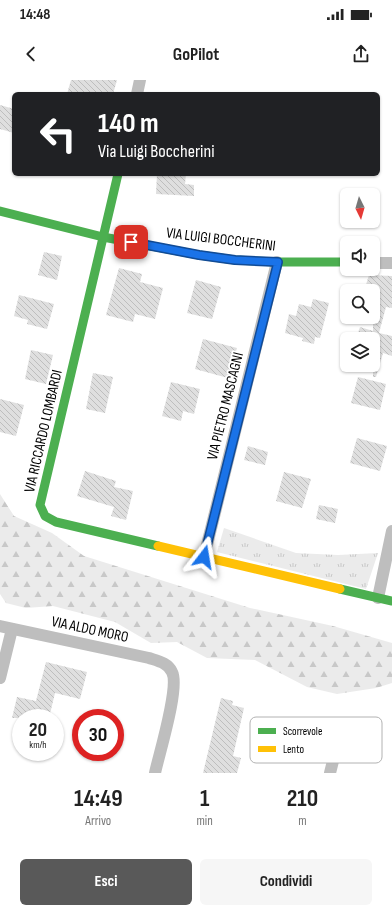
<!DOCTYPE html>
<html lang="it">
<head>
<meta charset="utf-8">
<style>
	body { margin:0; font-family:"Sofia Sans Condensed",sans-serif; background:#f6f6f6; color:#222; height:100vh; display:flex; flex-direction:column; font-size:15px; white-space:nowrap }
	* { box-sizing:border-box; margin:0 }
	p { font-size:13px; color:#767676 }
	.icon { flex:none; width:22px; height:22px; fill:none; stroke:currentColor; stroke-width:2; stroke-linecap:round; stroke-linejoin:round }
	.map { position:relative; height:693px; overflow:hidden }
	.sheet { display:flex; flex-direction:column; background:#fff; flex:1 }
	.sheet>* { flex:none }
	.guide { position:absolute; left:12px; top:12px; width:368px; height:84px; border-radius:6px; box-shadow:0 1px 3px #0004; background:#202124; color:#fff; overflow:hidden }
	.needle { width:26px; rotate:175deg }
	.tools { position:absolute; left:340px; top:108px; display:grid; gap:8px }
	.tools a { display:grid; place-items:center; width:40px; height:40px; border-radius:6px; background:#fff; box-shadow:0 1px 3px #0004; font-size:20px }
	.speed { position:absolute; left:12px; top:629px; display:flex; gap:8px; font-size:20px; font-weight:700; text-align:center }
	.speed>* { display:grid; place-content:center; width:52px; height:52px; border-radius:50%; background:#fff; box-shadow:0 1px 3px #0004; line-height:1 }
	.speed small { font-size:10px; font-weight:400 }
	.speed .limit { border:6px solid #d22; background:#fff; color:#111 }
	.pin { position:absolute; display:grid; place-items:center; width:34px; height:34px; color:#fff; margin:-17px; border-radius:8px; box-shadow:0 2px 6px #0006 }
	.me { position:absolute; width:44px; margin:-22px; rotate:14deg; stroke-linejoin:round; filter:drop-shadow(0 0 3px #0008) }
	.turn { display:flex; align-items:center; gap:14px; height:84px; padding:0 20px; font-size:18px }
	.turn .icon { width:52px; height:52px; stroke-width:2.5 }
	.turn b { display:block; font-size:28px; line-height:34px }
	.eta { display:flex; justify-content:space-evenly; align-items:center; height:68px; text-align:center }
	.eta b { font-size:24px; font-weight:700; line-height:28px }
	.button { display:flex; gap:8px; margin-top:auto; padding:8px 20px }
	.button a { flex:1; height:46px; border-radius:6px; background:#595959; color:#fff; font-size:16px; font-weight:700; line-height:46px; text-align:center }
	.button a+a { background:#f6f6f6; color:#222 }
	.status { display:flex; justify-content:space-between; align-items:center; height:28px; padding:0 20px; background:#fff; direction:ltr }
	.status svg { height:11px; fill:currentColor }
	header { display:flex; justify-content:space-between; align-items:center; height:52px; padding:0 20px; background:#fff; font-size:18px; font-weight:700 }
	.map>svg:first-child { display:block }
	.grass { fill:url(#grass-tufts) }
	.forest { fill:url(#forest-firs) }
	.building { fill:url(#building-back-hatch) }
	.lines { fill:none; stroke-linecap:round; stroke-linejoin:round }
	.street { stroke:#bebebe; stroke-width:12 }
	.fast { stroke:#4caf50; stroke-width:9 }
	.slow { stroke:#ffc107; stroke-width:9 }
	.route-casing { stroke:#114b97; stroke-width:10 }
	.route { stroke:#1a73e8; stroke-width:7 }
	.labels { text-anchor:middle; stroke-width:3.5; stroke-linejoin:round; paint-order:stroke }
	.street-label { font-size:15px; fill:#000; stroke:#fff }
	.key { fill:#fff; stroke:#b2b2b2; stroke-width:1 }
	.key-label { font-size:11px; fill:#000 }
</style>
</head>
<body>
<div class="status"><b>14:48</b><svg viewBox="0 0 49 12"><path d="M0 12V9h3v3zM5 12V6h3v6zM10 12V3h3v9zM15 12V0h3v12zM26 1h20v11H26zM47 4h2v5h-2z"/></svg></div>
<header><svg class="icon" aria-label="back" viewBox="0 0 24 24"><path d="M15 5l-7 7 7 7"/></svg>GoPilot<svg class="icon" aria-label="share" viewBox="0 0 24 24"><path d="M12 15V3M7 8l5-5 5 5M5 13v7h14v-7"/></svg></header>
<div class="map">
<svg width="392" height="693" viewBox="0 0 392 693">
	<defs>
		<pattern id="grass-tufts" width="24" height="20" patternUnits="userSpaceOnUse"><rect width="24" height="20" fill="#ebebeb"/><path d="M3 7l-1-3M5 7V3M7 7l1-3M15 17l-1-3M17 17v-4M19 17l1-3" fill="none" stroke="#c8c8c8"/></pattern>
		<pattern id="forest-firs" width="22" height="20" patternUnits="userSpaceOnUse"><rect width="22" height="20" fill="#ebebeb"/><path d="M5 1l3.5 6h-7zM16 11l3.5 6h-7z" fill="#c8c8c8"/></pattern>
		<pattern id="building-back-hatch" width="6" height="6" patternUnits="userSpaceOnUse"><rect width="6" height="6" fill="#dfdfdf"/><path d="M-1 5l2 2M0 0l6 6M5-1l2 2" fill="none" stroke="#bebebe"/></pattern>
	</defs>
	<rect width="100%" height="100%" fill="#fff"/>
	<polygon class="grass" points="224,448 296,473 338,475 378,473 366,509 217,472"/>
	<polygon class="forest" points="0,414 14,436 52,453 84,476 250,528 333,546 392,563 392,603 376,608 337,614 307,607 255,580 207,578 177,562 151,563 115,542 53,526 26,528 6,523 0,514"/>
	<g class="building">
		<polygon points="71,0 117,0 113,14 67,14"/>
		<polygon points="0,25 14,29 14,53 0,49"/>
		<polygon points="157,94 186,94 185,104 194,105 194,116 156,114"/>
		<polygon points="44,172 62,176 57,200 38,195"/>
		<polygon points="119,188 142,194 140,202 163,208 155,239 135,234 133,242 106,235"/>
		<polygon points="369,195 392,196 392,228 386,227 379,253 392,256 392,276 383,273 376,297 373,297 373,259 356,259 360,247 373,251 373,211 364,211"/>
		<polygon points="196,200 221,207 212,239 187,233"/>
		<polygon points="19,215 54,224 47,249 27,244 28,240 14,236"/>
		<polygon points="313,219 329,223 320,258 315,257 314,264 302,261 303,258 285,253 289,234 296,236 299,224 311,227"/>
		<polygon points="203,259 237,268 228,298 195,289"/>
		<polygon points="31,270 53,275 46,304 25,299"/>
		<polygon points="93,293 113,297 105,333 86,329"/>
		<polygon points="358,297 386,304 380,330 351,323"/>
		<polygon points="171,302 200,309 194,334 183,331 181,341 162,336"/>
		<polygon points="0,319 24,325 16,356 0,352"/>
		<polygon points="357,358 387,366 380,391 350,383"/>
		<polygon points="248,366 268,372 265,385 244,380"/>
		<polygon points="85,391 116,401 114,407 133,411 126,440 111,436 114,427 77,416"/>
		<polygon points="284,392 311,399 302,428 276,421"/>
		<polygon points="319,425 338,429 335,443 316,439"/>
		<polygon points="46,582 87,592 80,619 55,613 49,638 12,638 17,617 36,621"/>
		<polygon points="221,618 233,621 232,625 244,628 233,676 241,678 237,693 203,693"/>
	</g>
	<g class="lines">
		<g class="street">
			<polyline points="137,14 140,0"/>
			<polyline points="373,183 392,183"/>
			<polyline points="204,477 277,182"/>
			<polyline points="378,518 392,451"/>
			<path d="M0,546L149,578C158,581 168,583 172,592C180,607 159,674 155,693"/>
			<polyline points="0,598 12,549"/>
			<polyline points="330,693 341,649"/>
		</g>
		<g class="fast">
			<polyline points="118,94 40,425 45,436 56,442 158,466"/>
			<polyline points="0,131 103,157 199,175 235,180 277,182 347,182"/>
			<polyline points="340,509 392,521"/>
		</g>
		<polyline class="slow" points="158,466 340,509"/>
	</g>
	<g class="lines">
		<g class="route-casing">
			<polyline id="route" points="131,162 199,175 235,180 278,182 204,477"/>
		</g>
		<use href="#route" class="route"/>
	</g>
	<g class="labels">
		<g class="street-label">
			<text transform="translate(221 159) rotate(7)" y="5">VIA LUIGI BOCCHERINI</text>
			<text transform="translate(225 326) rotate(-76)" y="5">VIA PIETRO MASCAGNI</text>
			<text transform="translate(43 351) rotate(-77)" y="5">VIA RICCARDO LOMBARDI</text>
			<text transform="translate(90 549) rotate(12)" y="5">VIA ALDO MORO</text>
		</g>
	</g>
	<rect x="250" y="637" width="132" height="46" rx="6" class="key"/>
	<rect x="258" y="648" width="18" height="6" fill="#4caf50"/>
	<rect x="258" y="666" width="18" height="6" fill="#ffc107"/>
	<g class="key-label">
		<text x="283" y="655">Scorrevole</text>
		<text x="283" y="673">Lento</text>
	</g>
</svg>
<div class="tools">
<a><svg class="needle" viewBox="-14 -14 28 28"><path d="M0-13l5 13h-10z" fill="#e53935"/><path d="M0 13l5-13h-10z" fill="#767676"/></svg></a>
<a><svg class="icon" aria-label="sound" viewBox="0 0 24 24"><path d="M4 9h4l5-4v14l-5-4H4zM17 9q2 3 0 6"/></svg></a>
<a><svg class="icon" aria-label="search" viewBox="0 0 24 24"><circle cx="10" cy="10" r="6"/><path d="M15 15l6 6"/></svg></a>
<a><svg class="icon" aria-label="layers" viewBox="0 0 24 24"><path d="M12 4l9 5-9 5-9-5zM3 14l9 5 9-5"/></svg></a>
</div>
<div class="speed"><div>20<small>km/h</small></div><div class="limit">30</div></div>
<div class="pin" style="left:131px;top:162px;background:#d93025"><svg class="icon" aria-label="arrive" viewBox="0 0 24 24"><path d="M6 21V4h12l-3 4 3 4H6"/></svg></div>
<svg class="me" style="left:204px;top:477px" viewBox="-20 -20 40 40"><path d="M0-17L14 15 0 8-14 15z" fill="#1a73e8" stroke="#fff" stroke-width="4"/></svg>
<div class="guide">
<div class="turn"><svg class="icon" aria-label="left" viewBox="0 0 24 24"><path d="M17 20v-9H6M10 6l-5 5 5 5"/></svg><div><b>140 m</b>Via Luigi Boccherini</div></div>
</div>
</div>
<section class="sheet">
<div class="eta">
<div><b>14:49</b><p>Arrivo</p></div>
<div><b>1</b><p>min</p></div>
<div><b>210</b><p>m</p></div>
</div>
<div class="button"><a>Esci</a><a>Condividi</a></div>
</section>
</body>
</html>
